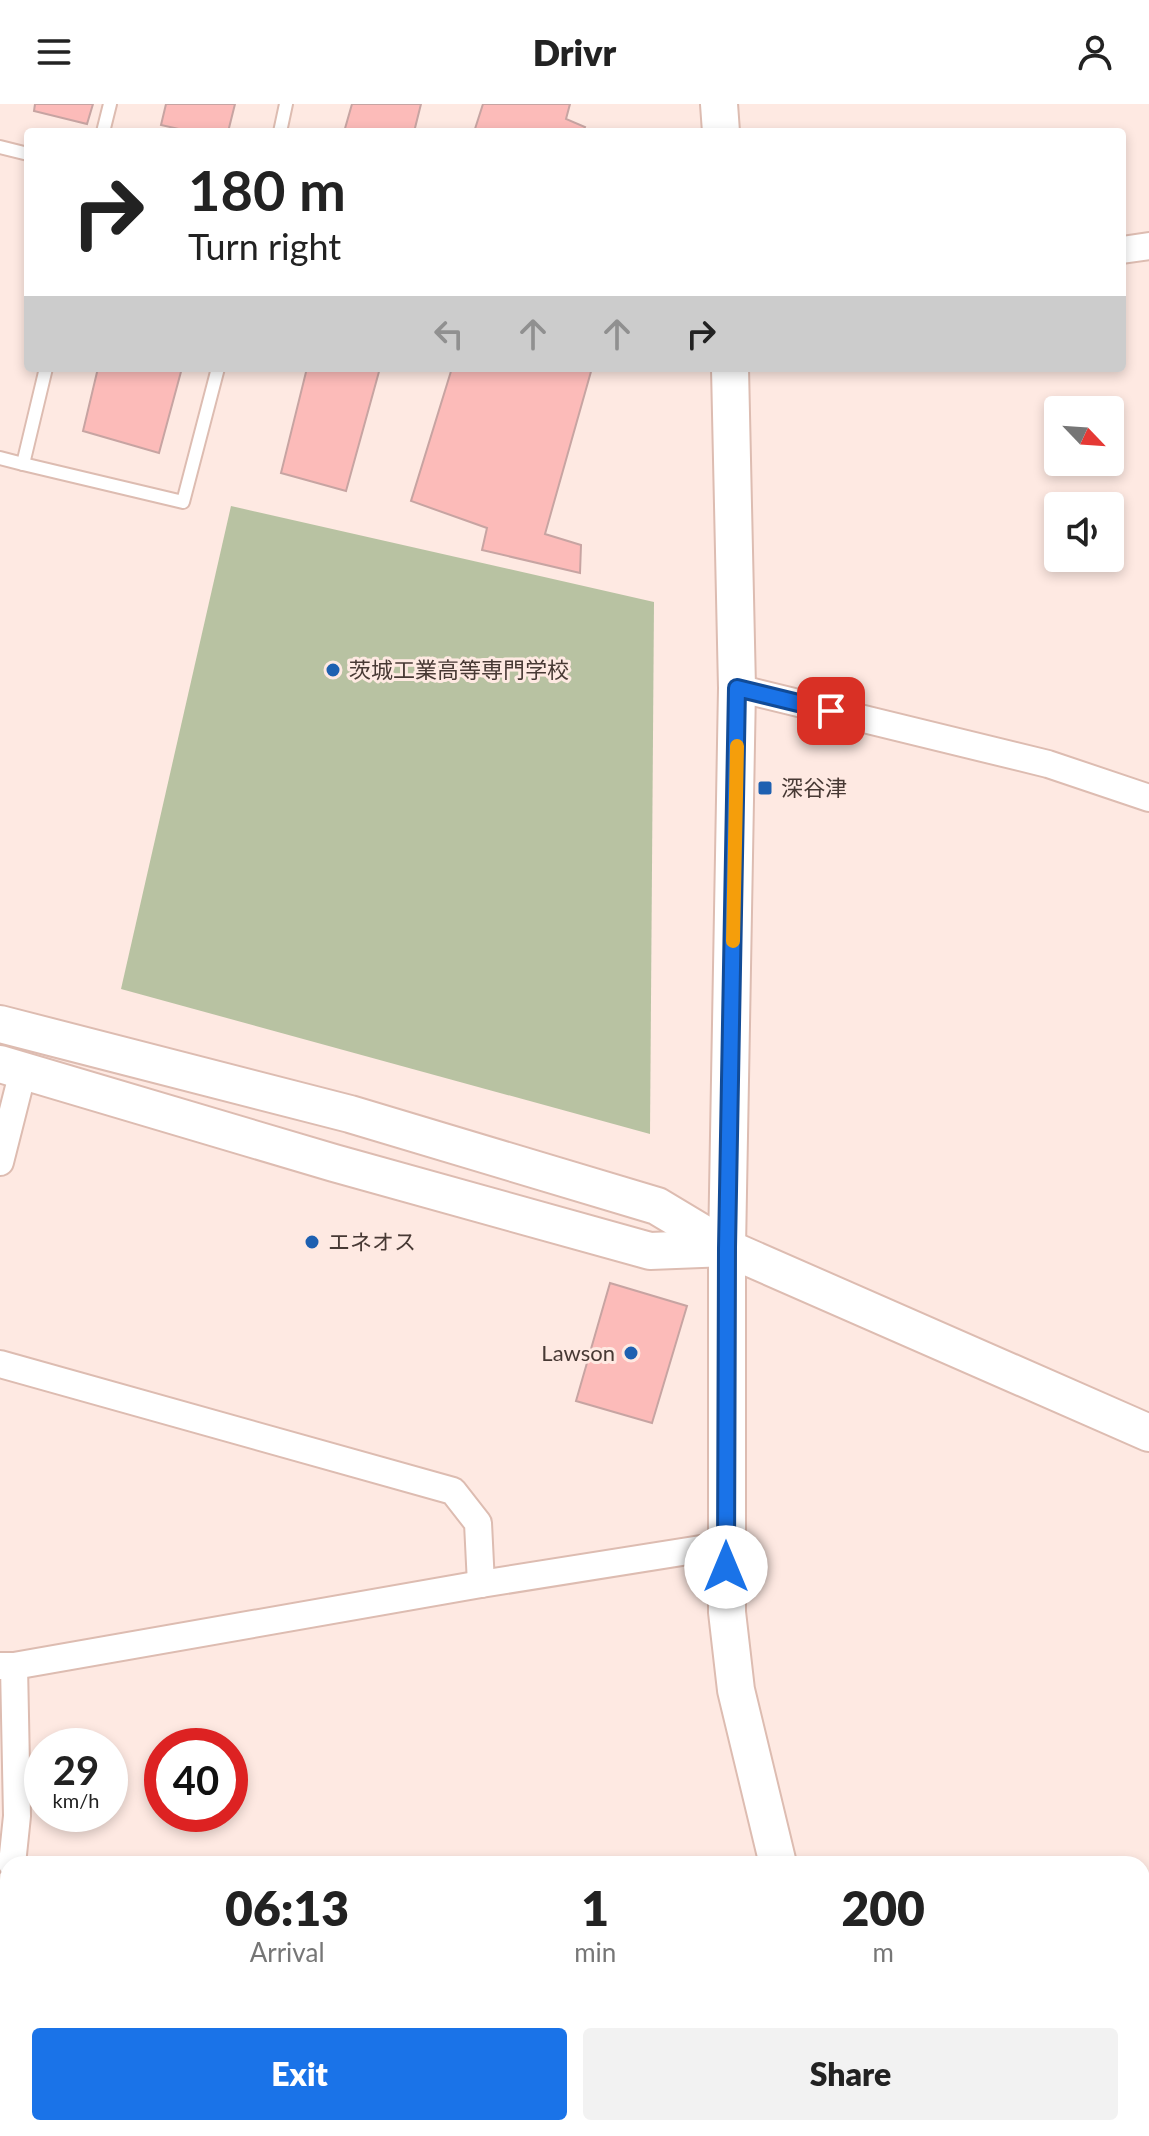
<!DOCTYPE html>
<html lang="en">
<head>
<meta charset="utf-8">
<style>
	body { margin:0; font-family:Lato,"Noto Sans JP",sans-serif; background:#f2f2f2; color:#222; height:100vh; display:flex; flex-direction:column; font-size:30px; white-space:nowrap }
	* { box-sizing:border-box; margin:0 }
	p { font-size:26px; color:#767676 }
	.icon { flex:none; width:44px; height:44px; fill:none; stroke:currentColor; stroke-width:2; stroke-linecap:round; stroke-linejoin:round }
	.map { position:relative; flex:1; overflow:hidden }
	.panel { position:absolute; left:0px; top:1752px; width:1150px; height:280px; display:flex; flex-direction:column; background:#fff; border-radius:24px 24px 0 0; box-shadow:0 4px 12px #0003 }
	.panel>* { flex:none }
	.hud { position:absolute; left:24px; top:24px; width:1102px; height:244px; border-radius:8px; box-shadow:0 4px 12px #0003; background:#fff; color:#222; overflow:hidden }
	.needle { width:52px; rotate:115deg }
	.tools { position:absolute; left:1044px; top:292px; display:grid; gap:16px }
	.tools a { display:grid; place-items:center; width:80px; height:80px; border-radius:8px; background:#fff; box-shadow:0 4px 12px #0003; font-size:40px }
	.speed { position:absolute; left:24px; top:1624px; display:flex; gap:16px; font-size:40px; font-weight:700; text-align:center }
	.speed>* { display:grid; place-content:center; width:104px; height:104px; border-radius:50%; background:#fff; box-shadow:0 4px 12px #0003; line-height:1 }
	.speed small { font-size:20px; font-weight:400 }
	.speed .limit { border:12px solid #d22; background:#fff; color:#111 }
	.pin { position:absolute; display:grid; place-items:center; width:68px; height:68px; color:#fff; margin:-34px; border-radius:16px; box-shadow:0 4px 12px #0006 }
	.me { position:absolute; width:88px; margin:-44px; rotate:0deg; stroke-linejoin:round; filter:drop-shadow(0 0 6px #0008) }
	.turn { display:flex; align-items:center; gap:28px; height:168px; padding:0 32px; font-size:36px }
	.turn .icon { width:104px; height:104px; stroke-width:2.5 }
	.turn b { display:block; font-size:56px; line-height:68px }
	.lanes { display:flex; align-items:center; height:76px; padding:0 32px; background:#0003; justify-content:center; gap:40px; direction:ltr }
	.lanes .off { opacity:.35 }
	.eta { display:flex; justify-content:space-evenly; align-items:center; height:136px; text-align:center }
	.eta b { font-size:48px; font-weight:800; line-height:56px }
	.action { display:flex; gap:16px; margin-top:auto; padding:16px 32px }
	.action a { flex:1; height:92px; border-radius:8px; background:#1a73e8; color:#fff; font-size:32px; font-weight:800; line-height:92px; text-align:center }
	.action a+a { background:#f2f2f2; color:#222 }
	header { display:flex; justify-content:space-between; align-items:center; height:104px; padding:0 32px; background:#fff; font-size:36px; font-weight:800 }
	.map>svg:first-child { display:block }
	.green { fill:#b8c2a2 }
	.building { fill:#fcbbb9; stroke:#c7a4a2; stroke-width:2 }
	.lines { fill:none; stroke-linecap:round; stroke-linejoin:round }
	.lane-casing { stroke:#ddbcb1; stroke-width:16 }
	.street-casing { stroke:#ddbcb1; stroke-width:30 }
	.secondary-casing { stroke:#ddbcb1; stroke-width:40 }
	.lane { stroke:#fff; stroke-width:12 }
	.street { stroke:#fff; stroke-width:26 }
	.secondary { stroke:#fff; stroke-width:36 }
	.route-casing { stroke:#114b97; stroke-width:20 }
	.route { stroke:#1a73e8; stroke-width:14 }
	.slow { stroke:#f59e0b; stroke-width:14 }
	.poi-dot { fill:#1e60b1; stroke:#fee9e2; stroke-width:3 }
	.labels { text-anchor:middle; stroke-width:6; stroke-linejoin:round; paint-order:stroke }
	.poi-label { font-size:22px; fill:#473934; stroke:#fee9e2; text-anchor:start }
</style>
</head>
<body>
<header><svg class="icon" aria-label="menu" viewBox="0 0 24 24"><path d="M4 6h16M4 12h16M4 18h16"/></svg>Drivr<svg class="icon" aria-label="person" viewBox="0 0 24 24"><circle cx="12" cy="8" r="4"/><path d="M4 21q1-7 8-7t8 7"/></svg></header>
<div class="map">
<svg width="1149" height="2032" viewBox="0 0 1149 2032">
	<rect width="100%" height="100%" fill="#fee9e2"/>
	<polygon class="green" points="231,402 654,498 650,1030 121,885"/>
	<g class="building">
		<polygon points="35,0 93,0 87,20 34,7"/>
		<polygon points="166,0 235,0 228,28 192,28 161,21"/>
		<polygon points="352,0 421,0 414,28 344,28"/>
		<polygon points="483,0 570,0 566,15 585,23 583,28 474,28"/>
		<polygon points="98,264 182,264 159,349 83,327"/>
		<polygon points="307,264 380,264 346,387 281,369"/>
		<polygon points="452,264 592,264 545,430 581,441 580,469 482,446 487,424 411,397"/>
		<polygon points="610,1179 687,1202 652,1319 576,1297"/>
	</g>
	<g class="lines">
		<g class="lane-casing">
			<g id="lane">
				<polyline points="103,28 110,0"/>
				<polyline points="280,28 286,0"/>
				<polyline points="0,43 28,50"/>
				<polyline points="0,354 23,360 46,264"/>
				<polyline points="23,360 183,398 218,264"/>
			</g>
		</g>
		<g class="street-casing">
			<g id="street">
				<polyline points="1122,146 1149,142"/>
				<polyline points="737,584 1048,660 1149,694"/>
				<polyline points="0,1058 23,967"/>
				<polyline points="0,1260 453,1387 478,1419 481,1480"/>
				<polyline points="0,1562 14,1562 481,1480 726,1441"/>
				<polyline points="12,1760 17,1712 14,1562"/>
				<polyline points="0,1830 8,1798"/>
			</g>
		</g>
		<g class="secondary-casing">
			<g id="secondary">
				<polyline points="719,0 721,28"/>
				<polyline points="730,264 737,584 727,1144 727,1508 736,1586 778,1760"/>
				<polyline points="0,920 350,1010 657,1102 727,1144 1149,1329"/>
				<polyline points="0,960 334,1059 650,1147 727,1144"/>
				<polyline points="848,2024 850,2032"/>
			</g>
		</g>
		<use href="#lane" class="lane"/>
		<use href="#street" class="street"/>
		<use href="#secondary" class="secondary"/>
	</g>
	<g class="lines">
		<g class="route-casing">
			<polyline id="route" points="726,1463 727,1144 737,584 831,607"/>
		</g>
		<use href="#route" class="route"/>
		<polyline class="slow" points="733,837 737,642"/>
	</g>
	<g class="poi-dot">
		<circle cx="333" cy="566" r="8"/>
		<rect x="757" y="676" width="16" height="16" rx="4"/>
		<circle cx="312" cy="1138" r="8"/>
		<circle cx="631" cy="1249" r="8"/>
	</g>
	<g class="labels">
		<g class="poi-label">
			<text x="349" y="574">茨城工業高等専門学校</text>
			<text x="781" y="692">深谷津</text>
			<text x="328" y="1146">エネオス</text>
			<text x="615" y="1257" text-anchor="end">Lawson</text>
		</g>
	</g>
</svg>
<div class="tools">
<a><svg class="needle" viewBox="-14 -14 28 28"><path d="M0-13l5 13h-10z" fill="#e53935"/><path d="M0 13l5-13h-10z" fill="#767676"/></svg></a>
<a><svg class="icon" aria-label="sound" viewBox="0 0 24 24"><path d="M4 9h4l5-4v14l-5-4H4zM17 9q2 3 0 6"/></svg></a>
</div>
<div class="speed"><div>29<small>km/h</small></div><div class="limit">40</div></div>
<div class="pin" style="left:831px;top:607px;background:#d93025"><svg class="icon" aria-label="arrive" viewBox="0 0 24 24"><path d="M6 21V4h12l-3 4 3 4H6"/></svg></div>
<svg class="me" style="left:726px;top:1463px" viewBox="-20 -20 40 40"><circle r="19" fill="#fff"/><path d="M0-13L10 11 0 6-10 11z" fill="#1a73e8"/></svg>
<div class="hud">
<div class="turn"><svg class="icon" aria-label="right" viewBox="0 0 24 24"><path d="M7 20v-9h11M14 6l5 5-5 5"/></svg><div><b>180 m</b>Turn right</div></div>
<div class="lanes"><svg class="icon off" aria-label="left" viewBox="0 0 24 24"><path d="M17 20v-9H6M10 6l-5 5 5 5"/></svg><svg class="icon off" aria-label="ahead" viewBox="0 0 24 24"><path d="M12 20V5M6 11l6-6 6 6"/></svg><svg class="icon off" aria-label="ahead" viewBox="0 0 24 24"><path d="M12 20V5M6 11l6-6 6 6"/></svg><svg class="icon" aria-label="right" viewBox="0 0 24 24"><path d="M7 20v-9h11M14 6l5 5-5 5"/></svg></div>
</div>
<section class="panel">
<div class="eta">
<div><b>06:13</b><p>Arrival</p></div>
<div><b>1</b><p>min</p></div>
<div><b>200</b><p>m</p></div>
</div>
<div class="action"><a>Exit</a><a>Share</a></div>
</section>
</div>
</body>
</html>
